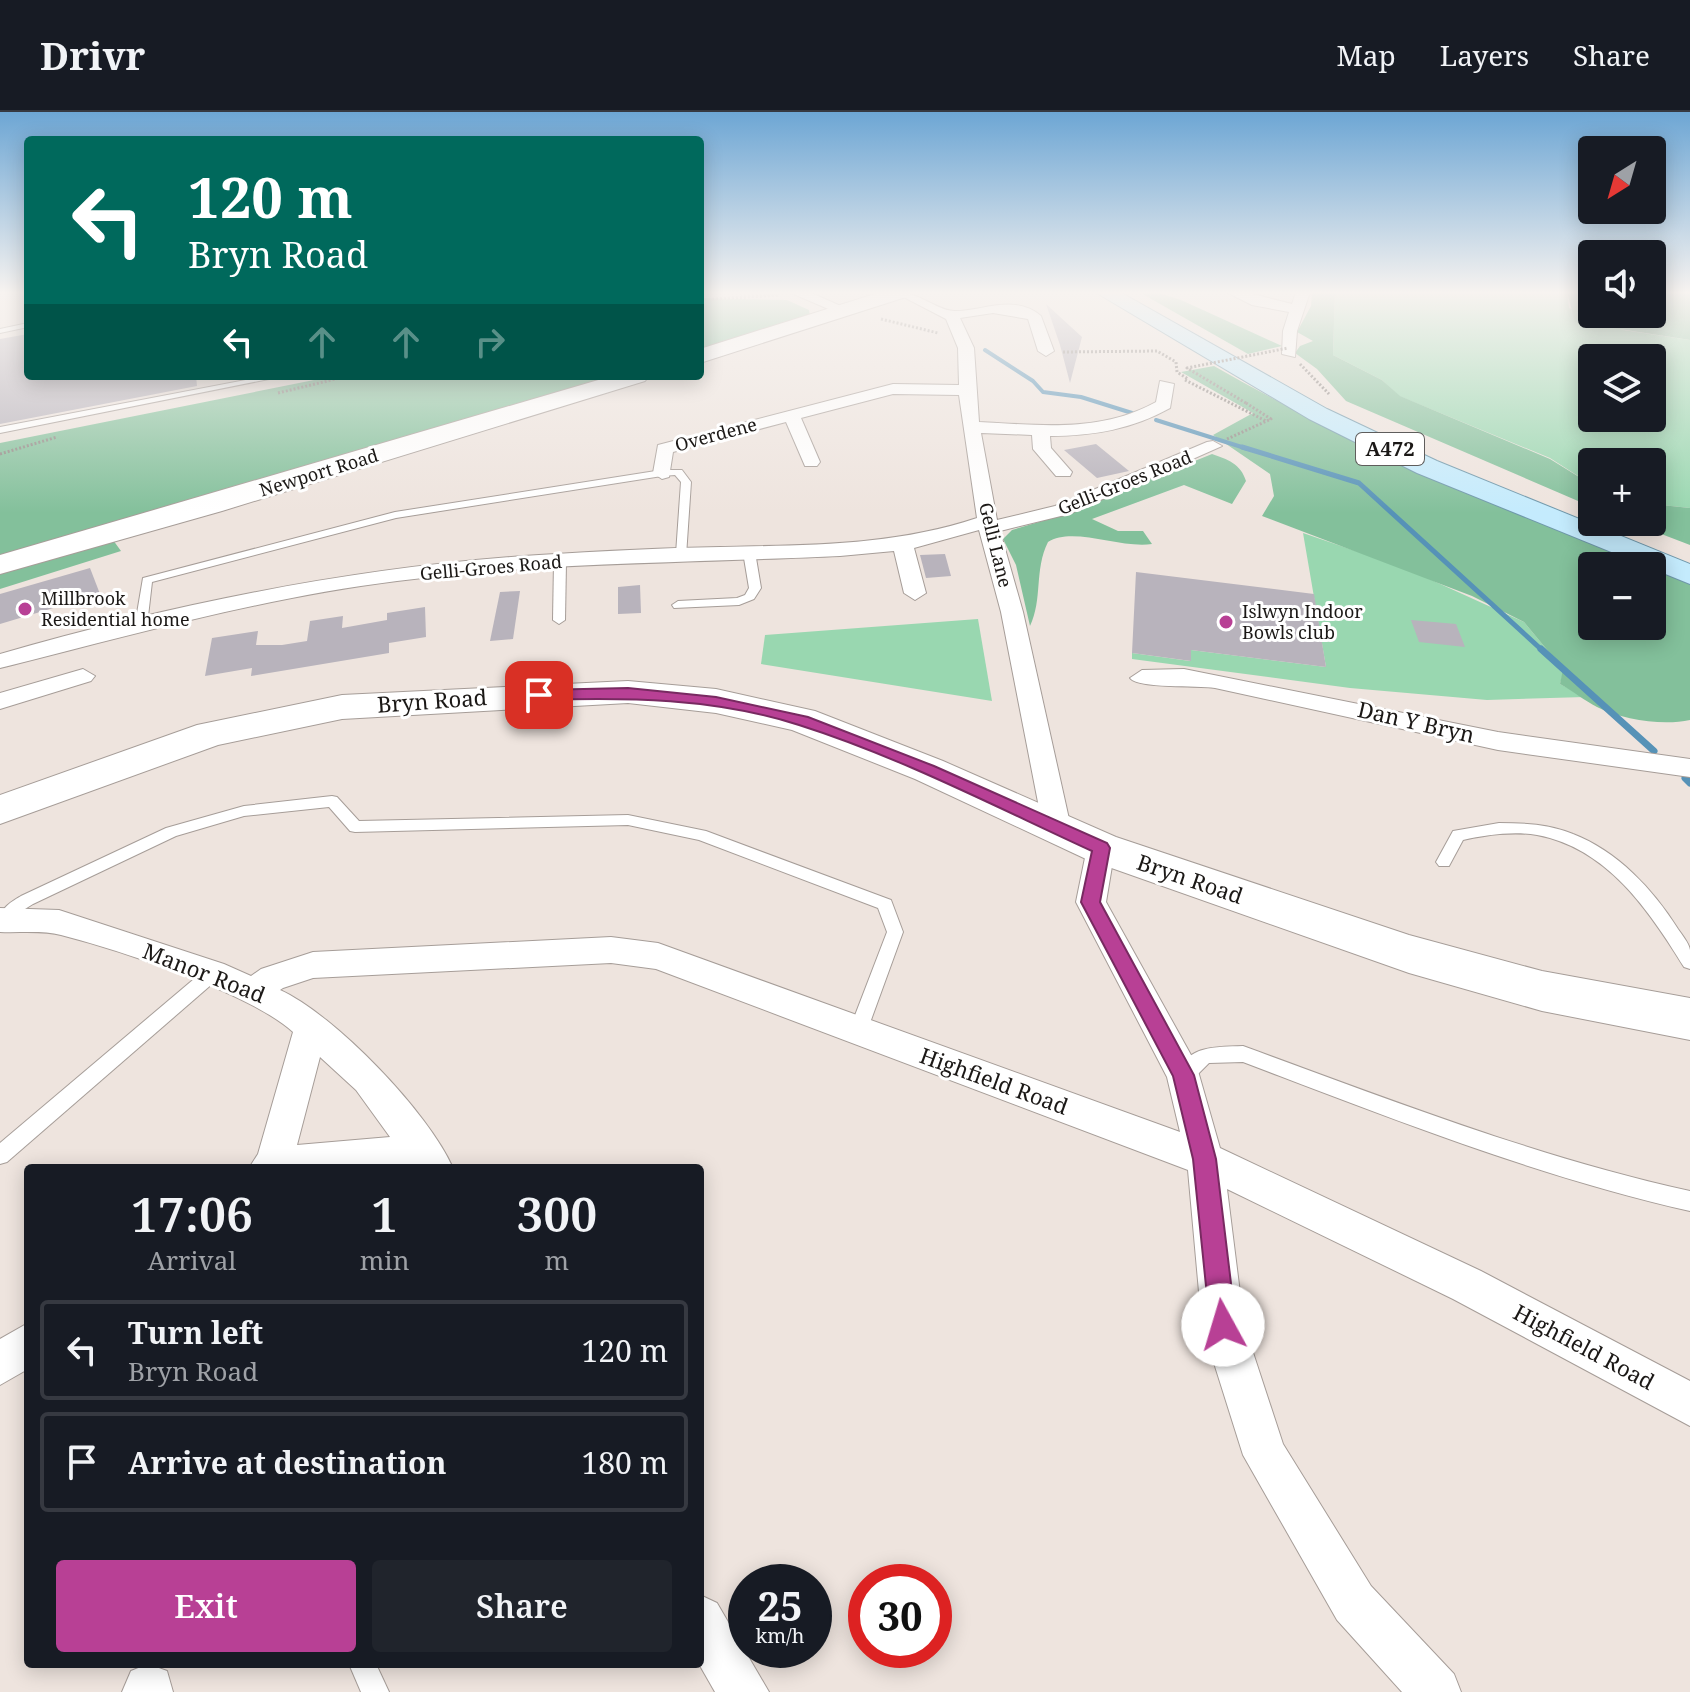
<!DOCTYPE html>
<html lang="en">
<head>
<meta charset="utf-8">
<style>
	body { margin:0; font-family:"Noto Serif",serif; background:#20242c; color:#f1f3f6; height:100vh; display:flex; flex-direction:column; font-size:30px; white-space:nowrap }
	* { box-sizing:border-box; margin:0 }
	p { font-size:26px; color:#9ea1a6 }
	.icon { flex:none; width:44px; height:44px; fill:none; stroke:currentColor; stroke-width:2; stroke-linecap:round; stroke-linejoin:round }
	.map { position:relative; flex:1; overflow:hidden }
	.panel { position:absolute; left:24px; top:1052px; width:680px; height:504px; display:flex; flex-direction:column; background:#171b24; border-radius:8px; box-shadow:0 4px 20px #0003 }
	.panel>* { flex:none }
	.banner { position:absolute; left:24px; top:24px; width:680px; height:244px; border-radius:8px; box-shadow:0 4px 20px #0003; background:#00695c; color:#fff; overflow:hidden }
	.needle { width:52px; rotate:217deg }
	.fabs { position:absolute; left:1578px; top:24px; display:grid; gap:16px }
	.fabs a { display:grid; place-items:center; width:88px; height:88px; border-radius:8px; background:#171b24; box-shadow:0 4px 20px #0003; font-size:40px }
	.speed { position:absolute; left:728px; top:1452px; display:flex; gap:16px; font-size:40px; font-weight:700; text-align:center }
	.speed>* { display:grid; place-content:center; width:104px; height:104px; border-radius:50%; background:#171b24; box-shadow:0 4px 20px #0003; line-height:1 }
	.speed small { font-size:20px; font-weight:400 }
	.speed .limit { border:12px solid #d22; background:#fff; color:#111 }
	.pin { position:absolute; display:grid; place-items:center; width:68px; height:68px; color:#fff; margin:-34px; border-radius:16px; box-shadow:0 4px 12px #0006 }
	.me { position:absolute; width:88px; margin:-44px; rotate:354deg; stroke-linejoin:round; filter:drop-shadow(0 0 6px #0008) }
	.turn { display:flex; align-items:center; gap:28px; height:168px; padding:0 32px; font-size:36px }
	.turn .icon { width:104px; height:104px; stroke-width:2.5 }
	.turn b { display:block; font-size:56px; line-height:68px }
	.lanes { display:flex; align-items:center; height:76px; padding:0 32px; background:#0003; justify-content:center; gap:40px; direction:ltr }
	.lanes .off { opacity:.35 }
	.eta { display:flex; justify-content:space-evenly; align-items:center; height:136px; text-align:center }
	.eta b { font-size:48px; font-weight:600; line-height:56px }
	.primary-button { display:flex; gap:16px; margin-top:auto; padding:16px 32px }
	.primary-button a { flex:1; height:92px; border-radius:8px; background:#b84095; color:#fff; font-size:32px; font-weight:600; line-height:92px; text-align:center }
	.primary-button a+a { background:#20242c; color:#f1f3f6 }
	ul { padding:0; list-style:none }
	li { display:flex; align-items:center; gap:24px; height:100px; margin:0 16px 12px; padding:0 16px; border:4px solid #363941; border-radius:8px }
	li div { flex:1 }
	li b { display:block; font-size:30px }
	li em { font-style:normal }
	header { display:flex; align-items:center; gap:48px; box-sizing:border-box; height:112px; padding:0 40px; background:#171b24; border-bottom:2px solid #363941 }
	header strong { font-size:38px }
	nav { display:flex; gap:44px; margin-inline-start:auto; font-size:28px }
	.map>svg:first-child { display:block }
	.green { fill:#99d7b0; fill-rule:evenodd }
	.forest { fill:#83c09b }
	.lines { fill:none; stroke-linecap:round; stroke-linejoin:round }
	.stream-far2 { stroke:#5692b7; stroke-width:4 }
	.stream-far1 { stroke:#5692b7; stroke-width:5 }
	.stream { stroke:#5692b7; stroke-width:7 }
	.building { fill:#b8b3bc }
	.lane-casing { stroke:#a69d98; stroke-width:2 }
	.street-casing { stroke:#a69d98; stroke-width:2 }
	.secondary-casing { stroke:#a69d98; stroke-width:2 }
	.primary-casing { stroke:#7098ab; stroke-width:2 }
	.path { stroke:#8d8682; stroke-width:3; stroke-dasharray:2 2; stroke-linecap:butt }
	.lane { fill:#fff; fill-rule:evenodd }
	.street { fill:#fff; fill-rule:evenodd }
	.secondary { fill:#fff; fill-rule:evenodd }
	.primary { fill:#c4ebfd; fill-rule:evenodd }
	.path-bridge { stroke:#8d8682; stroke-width:3; stroke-dasharray:2 2; stroke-linecap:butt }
	.route { fill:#b84095; stroke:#782a61; stroke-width:2 }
	.poi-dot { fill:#b84095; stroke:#fff; stroke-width:3 }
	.labels { text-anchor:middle; stroke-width:6; stroke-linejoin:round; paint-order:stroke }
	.far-street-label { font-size:18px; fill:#1b1816; stroke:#fff }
	.far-poi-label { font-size:18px; fill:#1b1816; stroke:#fff; text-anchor:start }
	.shield { fill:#fff; stroke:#5f5d5c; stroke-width:2 }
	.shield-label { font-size:20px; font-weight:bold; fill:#1b1816 }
	.street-label { font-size:22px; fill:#1b1816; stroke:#fff }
</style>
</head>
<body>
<header>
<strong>Drivr</strong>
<nav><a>Map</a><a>Layers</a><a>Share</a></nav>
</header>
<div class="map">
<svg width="1690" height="1580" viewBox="0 0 1690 1580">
	<rect width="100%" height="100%" fill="#eee4de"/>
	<g class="green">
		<path d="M1335,180H1567L1569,196L1623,218L1690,228V396L1652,392V350H1592V373L1550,346L1399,284L1382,268L1333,243ZM1592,246H1652V306H1592Z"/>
		<polygon points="1303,421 1405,456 1524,510 1564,558 1560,572 1585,585 1487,588 1350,576 1132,547 1132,541 1190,549 1191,538 1326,555"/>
		<polygon points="978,507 992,589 761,552 765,523"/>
	</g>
	<g class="forest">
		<polygon points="1139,180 1157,180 1181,188 1282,234 1248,242"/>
		<polygon points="1312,180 1335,180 1333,243 1382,268 1400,284 1550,347 1592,373 1592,395 1346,289 1317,257 1295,241 1300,234 1313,229 1297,220 1311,194"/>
		<polygon points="1567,180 1592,180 1592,202 1652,202 1652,180 1690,180 1690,228 1575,210"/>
		<polygon points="700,186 787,188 809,198 810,205 700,241"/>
		<path d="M1214,254C1352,333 1499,395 1647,454H1592V514H1652V456L1690,471V608C1663,614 1623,608 1597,595C1585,589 1573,579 1560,572L1563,557L1524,510L1472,484L1262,404L1274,384L1270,362L1213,323L1253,301L1181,260Z"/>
		<polygon points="334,264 627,264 105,417 121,439 0,477 0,331"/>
		<path d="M1212,342C1227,347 1241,352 1246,369L1232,392L1184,373L1092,407L1118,419H1143L1152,432C1121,437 1073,414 1048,430C1034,458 1043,487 1030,514L1016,453L1003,427L1012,418L1059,404Z"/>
		<polygon points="1652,392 1690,396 1690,433 1630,410 1652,410"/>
	</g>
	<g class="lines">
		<g class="stream-far2">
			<polyline points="985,238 1033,269 1043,280 1081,285 1132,301"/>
			<polyline points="1156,308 1248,337"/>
		</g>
		<polyline class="stream-far1" points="1242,335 1359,371 1543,539"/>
		<g class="stream">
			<polyline points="1541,537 1654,639"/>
			<polyline points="1685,666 1690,671"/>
		</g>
	</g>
	<g class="building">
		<polygon points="1046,192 1082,225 1070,271 1060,233"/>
		<polygon points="28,222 28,264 196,264 197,274 0,312 0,227"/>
		<polygon points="1096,332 1129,359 1097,366 1064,338"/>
		<polygon points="945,442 951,464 926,466 920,443"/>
		<polygon points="90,456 100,482 0,512 0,482"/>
		<polygon points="1136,460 1314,482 1326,555 1191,538 1191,549 1132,541"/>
		<polygon points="640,473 641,501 618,502 618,475"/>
		<polygon points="520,479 513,527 490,529 500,480"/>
		<polygon points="425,495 426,525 389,531 389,541 251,564 252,556 205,564 212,526 258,519 256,533 282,533 307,529 310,509 343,504 342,516 387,508 387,501"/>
		<polygon points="1411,508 1456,512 1465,535 1419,530"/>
	</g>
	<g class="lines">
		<g class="lane-casing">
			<g id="lane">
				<polygon points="28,211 28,215 0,221 0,217"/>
				<polygon points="267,264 284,264 0,321 0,315"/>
				<polygon points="662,358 682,358 691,370 686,444 676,442 681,370 675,363 662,364 396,406 152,470 147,513 141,517 135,513 143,466 395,400"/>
				<polygon points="749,437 755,440 761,476 754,487 739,493 674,496 672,493 678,489 737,486 745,483 749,476 743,440"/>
				<polygon points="560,447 566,450 565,508 559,512 553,508 554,450"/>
				<path d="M332,684L337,685L359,709L628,703L706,719L891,788L903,820L867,919L864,924L858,927L852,924L849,919L887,820L878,796L699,728L628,713L355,720L350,719L329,695L244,704L176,724L33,792L17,802L11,813H0C0,796 8,792 21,784L166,716L244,694Z"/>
				<path d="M1499,711C1524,711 1549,712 1573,722C1617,739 1653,777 1678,817C1682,823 1689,831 1690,838C1690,844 1690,851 1690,857L1684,855C1649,798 1607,736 1537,723C1512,719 1487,723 1463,728L1449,754H1439L1436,750L1453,719Z"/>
				<polygon points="213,854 219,856 222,861 219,866 7,1050 0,1052 0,1031 207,856"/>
				<path d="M1243,934C1391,988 1536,1045 1690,1079V1099C1536,1064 1390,1006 1243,950L1209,951L1191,969L1184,971L1177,969L1175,963C1189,933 1214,935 1243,934Z"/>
				<polygon points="349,1552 376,1552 389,1580 361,1580"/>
			</g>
		</g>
		<g class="street-casing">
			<g id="street">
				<polygon points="789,180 809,180 852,199 840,202"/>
				<path d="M894,180C921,180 935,198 954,199C981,200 1014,181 1041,204L1054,239L1046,244L1038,239L1028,207L993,201L960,206L974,236L979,310C1040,313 1100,321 1156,290L1160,269L1174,272L1170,296C1132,317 1094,324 1050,324L1051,336L1072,360L1070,364H1056L1033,337L1032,323L981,321L997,408L1055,394L1207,330L1213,329L1222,334L1069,402L1000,419L1023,500L1071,716L1067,723L1057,726L1047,723L1043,716L1001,500L979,418L914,436L926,481L915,488L904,481L894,439L840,444C692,451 544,450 397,469C261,486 132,523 0,556V542C177,491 356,455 539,443C600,439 660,436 720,435C808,433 893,434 977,406L959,283L893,282L801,306L820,350L817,354H805L786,310L673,340L669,365L662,367L653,361L658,333L893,272L959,273L958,236L946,207Z"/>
				<polygon points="1226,180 1245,180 1292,192 1296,180 1310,180 1297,219 1295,245 1282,242 1283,219 1289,200 1252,193"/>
				<polygon points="83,557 95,564 91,569 0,597 0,581"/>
				<path d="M1184,557L1498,620L1690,647V665L1498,638L1215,576C1197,573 1138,577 1130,566L1142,558Z"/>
				<path d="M1101,725L1111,729L1115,736L1106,790L1196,952L1220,1036L1481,1159L1690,1269V1314L1453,1187L1227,1077L1244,1213L1283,1332L1371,1474L1454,1562L1461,1580H1402L1337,1508L1243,1343L1202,1213L1188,1058L656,857L611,851L313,866L283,876L280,878C335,903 429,1001 453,1056H249L258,1042L293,920C250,881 120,838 61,823C43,818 19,821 0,820V796L59,798L224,852L251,864L261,857L313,840L611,825L658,831L1180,1020L1167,965L1076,790L1087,736L1091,729ZM320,945L356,978L390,1025L297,1033Z"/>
				<polygon points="28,1211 28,1257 0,1273 0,1227"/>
				<polygon points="700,1483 717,1491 769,1580 715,1580 699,1552"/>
				<polygon points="148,1552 167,1559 173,1580 122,1580 131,1559"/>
			</g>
		</g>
		<g class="secondary-casing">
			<g id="secondary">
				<polygon points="881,180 912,180 909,184 700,251 700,237"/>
				<polygon points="612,264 649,264 645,269 222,399 0,462 0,443"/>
				<polygon points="628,569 716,577 815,599 943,649 1116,725 1409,823 1542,859 1690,886 1690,928 1542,899 1409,861 1086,747 915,667 792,618 716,601 628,591 342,607 218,633 0,712 0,683 197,613 342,583"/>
			</g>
		</g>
		<g class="primary-casing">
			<polygon id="primary" points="1095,180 1120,180 1327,297 1437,349 1690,452 1690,472 1417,361 1309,307"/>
		</g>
		<g class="path">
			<polyline points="700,188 779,183"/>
			<polyline points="881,207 938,221"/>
			<polyline points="1063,240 1157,239 1176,250 1177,260 1188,267"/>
			<polyline points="1300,252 1329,282"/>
			<polyline points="1185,268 1266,309"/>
			<polyline points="278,281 348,264"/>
			<polyline points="1227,327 1271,307 1246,291"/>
			<polyline points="0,342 57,325"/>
		</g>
		<use href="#lane" class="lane"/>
		<use href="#street" class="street"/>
		<use href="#secondary" class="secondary"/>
		<use href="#primary" class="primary"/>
		<polyline class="path-bridge" points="1246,291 1187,256 1288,236"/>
	</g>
	<linearGradient id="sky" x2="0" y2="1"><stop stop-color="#6da6d4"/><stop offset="0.45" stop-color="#f7f3f0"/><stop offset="1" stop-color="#f7f3f0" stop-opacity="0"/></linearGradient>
	<rect width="1690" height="401" fill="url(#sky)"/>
	<path class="route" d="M628,576L716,585L808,605L934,654L1107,731L1110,736L1100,790L1194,963L1216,1047L1236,1213L1232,1222L1223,1226L1214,1222L1210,1213L1193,1047L1173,964L1081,790L1092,739C996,695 900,645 799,613C715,586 626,585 539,588L531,583L539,578Z"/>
	<g class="poi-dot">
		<circle cx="25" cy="497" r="8"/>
		<circle cx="1226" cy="510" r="8"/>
	</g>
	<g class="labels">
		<g class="far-street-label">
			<text transform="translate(716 323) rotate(-15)" y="6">Overdene</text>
			<text transform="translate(319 361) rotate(-17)" y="6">Newport Road</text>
			<text transform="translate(1125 371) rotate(-22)" y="6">Gelli-Groes Road</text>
			<text transform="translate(995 433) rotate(76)" y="6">Gelli Lane</text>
			<text transform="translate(491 456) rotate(-5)" y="6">Gelli-Groes Road</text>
		</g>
		<g class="far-poi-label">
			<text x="41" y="493">Millbrook<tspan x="41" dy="21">Residential home</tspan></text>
			<text x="1242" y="506">Islwyn Indoor<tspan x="1242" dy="21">Bowls club</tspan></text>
		</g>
		<rect class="shield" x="1356" y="321" width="68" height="32" rx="6"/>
		<g class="shield-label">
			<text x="1390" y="344">A472</text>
		</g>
		<g class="street-label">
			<text transform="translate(432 589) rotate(-4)" y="8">Bryn Road</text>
			<text transform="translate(1416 610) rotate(13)" y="8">Dan Y Bryn</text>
			<text transform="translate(1190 767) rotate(19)" y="8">Bryn Road</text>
			<text transform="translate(204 861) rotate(21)" y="8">Manor Road</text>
			<text transform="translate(994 969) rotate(20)" y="8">Highfield Road</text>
			<text transform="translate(1584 1235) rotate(28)" y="8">Highfield Road</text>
		</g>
	</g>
</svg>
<div class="fabs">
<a><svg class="needle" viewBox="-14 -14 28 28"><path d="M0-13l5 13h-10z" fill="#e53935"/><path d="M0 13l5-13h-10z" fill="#9ea1a6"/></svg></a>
<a><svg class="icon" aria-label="sound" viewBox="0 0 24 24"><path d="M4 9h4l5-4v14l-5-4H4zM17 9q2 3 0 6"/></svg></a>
<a><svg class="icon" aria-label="layers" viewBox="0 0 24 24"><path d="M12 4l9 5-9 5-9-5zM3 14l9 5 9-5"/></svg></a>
<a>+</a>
<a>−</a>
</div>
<div class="speed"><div>25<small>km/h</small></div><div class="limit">30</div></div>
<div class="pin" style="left:539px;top:583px;background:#d93025"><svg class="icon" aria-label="arrive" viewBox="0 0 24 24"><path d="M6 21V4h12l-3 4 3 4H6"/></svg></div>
<svg class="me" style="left:1223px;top:1213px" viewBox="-20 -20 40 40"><circle r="19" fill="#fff"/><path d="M0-13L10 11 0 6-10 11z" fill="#b84095"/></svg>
<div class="banner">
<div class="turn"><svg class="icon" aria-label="left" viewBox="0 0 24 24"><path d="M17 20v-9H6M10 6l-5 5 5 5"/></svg><div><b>120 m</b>Bryn Road</div></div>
<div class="lanes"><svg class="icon" aria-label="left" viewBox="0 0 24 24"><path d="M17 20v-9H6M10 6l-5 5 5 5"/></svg><svg class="icon off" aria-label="ahead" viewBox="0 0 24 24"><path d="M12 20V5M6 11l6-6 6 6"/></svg><svg class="icon off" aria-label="ahead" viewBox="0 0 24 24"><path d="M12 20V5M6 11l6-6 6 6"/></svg><svg class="icon off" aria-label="right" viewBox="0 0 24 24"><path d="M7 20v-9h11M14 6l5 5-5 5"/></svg></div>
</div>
<section class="panel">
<div class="eta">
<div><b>17:06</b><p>Arrival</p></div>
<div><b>1</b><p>min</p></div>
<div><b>300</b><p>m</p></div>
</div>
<ul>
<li><svg class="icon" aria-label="left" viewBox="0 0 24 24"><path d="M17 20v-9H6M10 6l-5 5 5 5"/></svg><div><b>Turn left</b><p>Bryn Road</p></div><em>120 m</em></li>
<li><svg class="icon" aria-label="arrive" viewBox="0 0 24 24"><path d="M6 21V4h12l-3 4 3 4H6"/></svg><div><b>Arrive at destination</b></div><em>180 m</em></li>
</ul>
<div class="primary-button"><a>Exit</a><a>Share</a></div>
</section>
</div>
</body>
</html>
